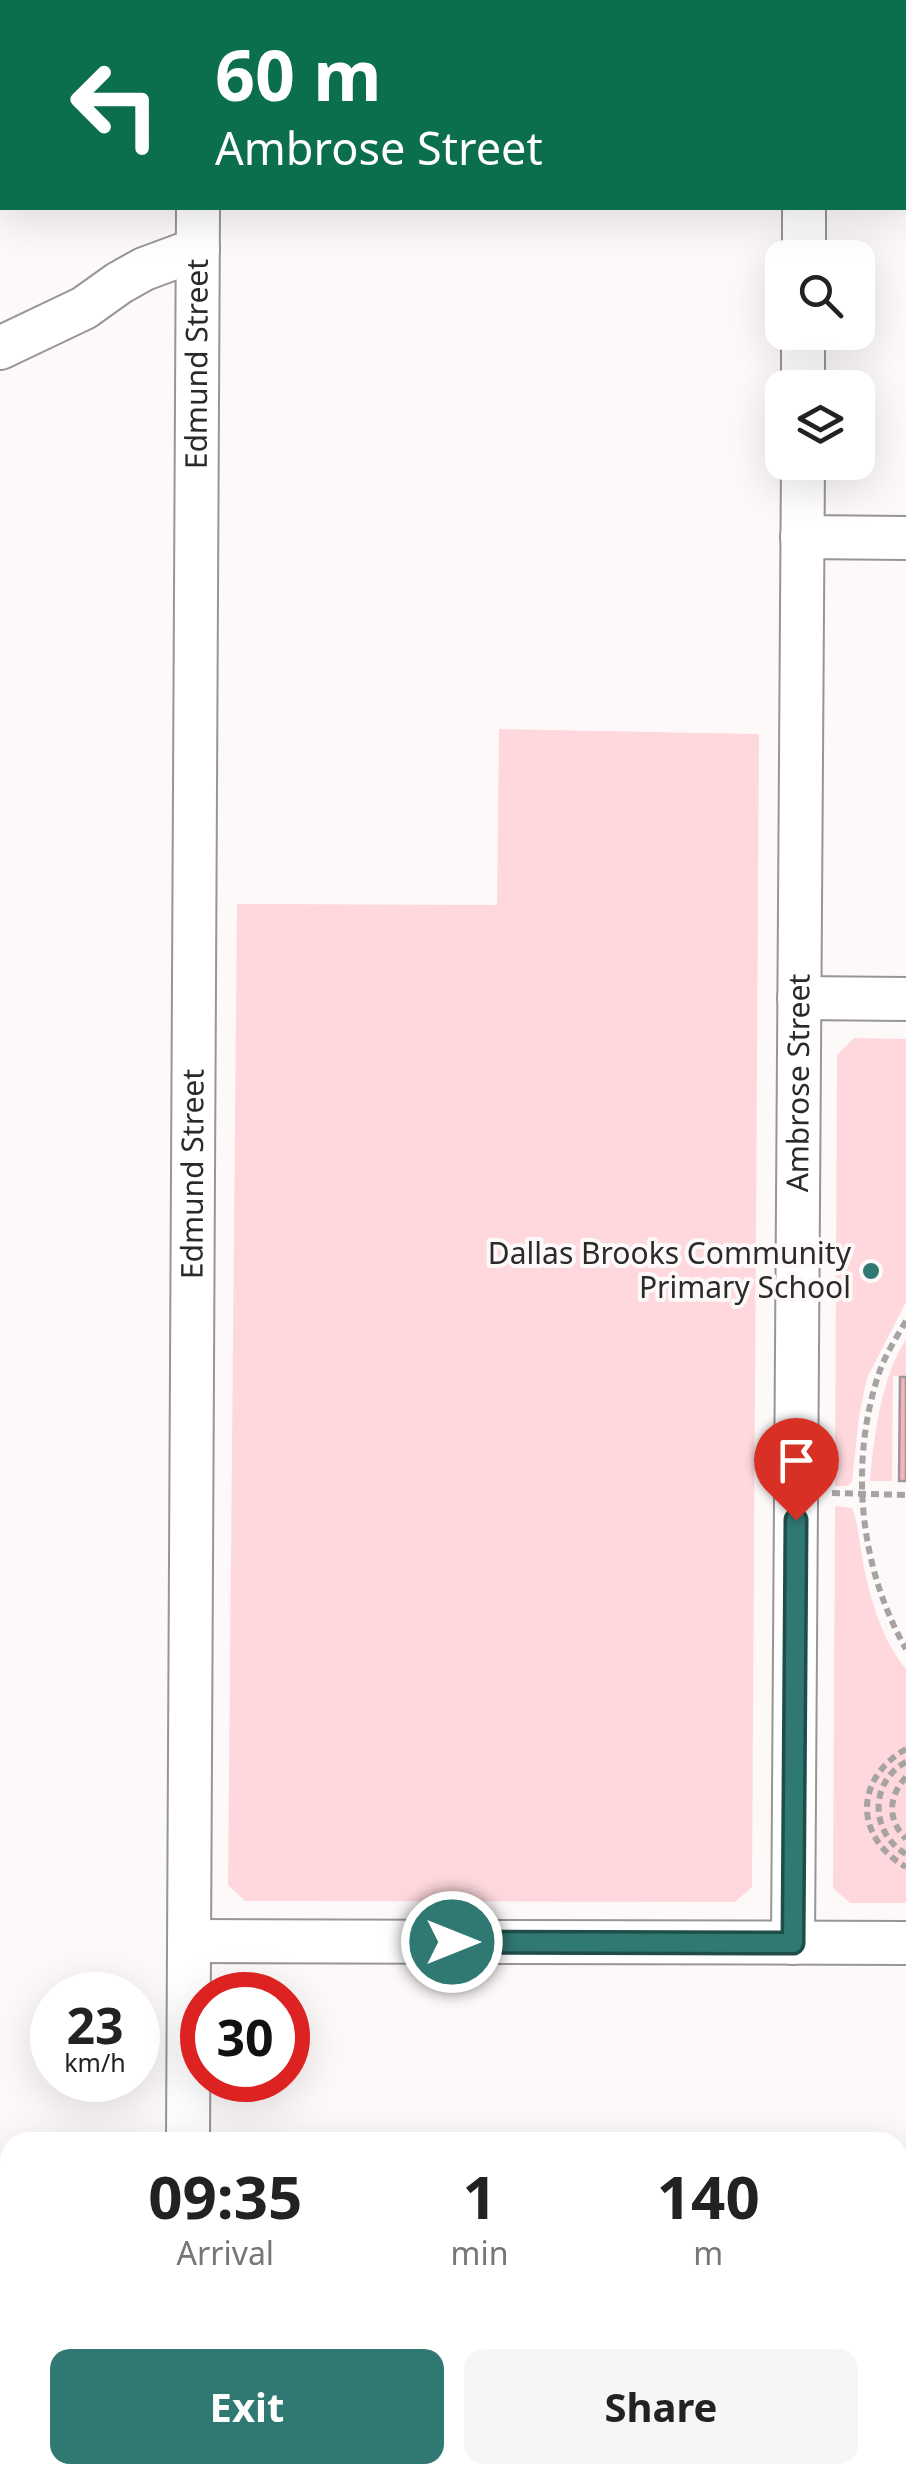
<!DOCTYPE html>
<html lang="en">
<head>
<meta charset="utf-8">
<style>
	body { margin:0; font-family:"Noto Sans",sans-serif; background:#f6f6f6; color:#222; height:100vh; display:flex; flex-direction:column; font-size:38px; white-space:nowrap }
	* { box-sizing:border-box; margin:0 }
	p { font-size:32px; color:#767676 }
	.icon { flex:none; width:55px; height:55px; fill:none; stroke:currentColor; stroke-width:2; stroke-linecap:round; stroke-linejoin:round }
	.map { position:relative; flex:1; overflow:hidden }
	.drawer { position:absolute; left:0px; top:2132px; width:908px; height:352px; display:flex; flex-direction:column; background:#fff; border-radius:30px 30px 0 0; box-shadow:0 10px 40px #0002 }
	.drawer>* { flex:none }
	.top-card { position:absolute; left:0px; top:0px; width:908px; height:210px; box-shadow:0 10px 40px #0002; background:#0b6e4f; color:#fff; overflow:hidden }
	.buttons { position:absolute; left:765px; top:240px; display:grid; gap:20px }
	.buttons a { display:grid; place-items:center; width:110px; height:110px; border-radius:20px; background:#fff; box-shadow:0 10px 40px #0002; font-size:50px }
	.speed { position:absolute; left:30px; top:1972px; display:flex; gap:20px; font-size:50px; font-weight:700; text-align:center }
	.speed>* { display:grid; place-content:center; width:130px; height:130px; border-radius:50%; background:#fff; box-shadow:0 10px 40px #0002; line-height:1 }
	.speed small { font-size:25px; font-weight:400 }
	.speed .limit { border:15px solid #d22; background:#fff; color:#111 }
	.pin { position:absolute; display:grid; place-items:center; width:85px; height:85px; color:#fff; margin:-102px -42px; border-radius:50% 50% 50% 0; rotate:-45deg; box-shadow:0 0 10px #0007 }
	.pin .icon { rotate:45deg }
	.me { position:absolute; width:110px; margin:-55px; rotate:90deg; stroke-linejoin:round; filter:drop-shadow(0 0 8px #0008) }
	.turn { display:flex; align-items:center; gap:35px; height:210px; padding:0 50px; font-size:45px }
	.turn .icon { width:130px; height:130px; stroke-width:2.5 }
	.turn b { display:block; font-size:70px; line-height:85px }
	.eta { display:flex; justify-content:space-evenly; align-items:center; height:170px; text-align:center }
	.eta b { font-size:60px; font-weight:700; line-height:70px }
	.primary-button { display:flex; gap:20px; margin-top:auto; padding:20px 50px }
	.primary-button a { flex:1; height:115px; border-radius:20px; background:#307872; color:#fff; font-size:40px; font-weight:700; line-height:115px; text-align:center }
	.primary-button a+a { background:#f6f6f6; color:#222 }
	.map>svg:first-child { display:block }
	.green { fill:#fed8dd }
	.building { fill:#fcafbc; stroke:#9c9798; stroke-width:2.5 }
	.lines { fill:none; stroke-linecap:round; stroke-linejoin:round }
	.minor-casing { stroke:#999495; stroke-width:46 }
	.path { stroke:#a7a3a3; stroke-width:6; stroke-dasharray:8 5; stroke-linecap:butt }
	.minor { stroke:#fff; stroke-width:42 }
	.route-casing { stroke:#1f4e4a; stroke-width:25 }
	.route { stroke:#307872; stroke-width:18 }
	.poi-dot { fill:#307872; stroke:#fef9f9; stroke-width:4 }
	.labels { text-anchor:middle; stroke-width:8; stroke-linejoin:round; paint-order:stroke }
	.street-label { font-size:30px; fill:#2b2a2a; stroke:#fef9f9 }
	.poi-label { font-size:30px; fill:#2b2a2a; stroke:#fef9f9; text-anchor:end }
</style>
</head>
<body>
<div class="map">
<svg width="906" height="2483" viewBox="0 0 906 2483">
	<rect width="100%" height="100%" fill="#fef9f9"/>
	<g class="green">
		<polygon points="499,729 759,734 752,1887 735,1902 245,1901 228,1885 237,904 497,905"/>
		<polygon points="854,1038 906,1039 906,1302 867,1378 859,1416 852,1482 847,1486 835,1486 837,1055"/>
		<path d="M906,1339V1376H893L892,1481H870C874,1435 881,1379 906,1339Z"/>
		<path d="M835,1506L852,1508C858,1523 859,1540 862,1556C868,1593 881,1639 906,1669V1903H850L833,1888Z"/>
		<polygon points="0,2475 346,2475 350,2483 0,2483"/>
		<polygon points="396,2475 459,2475 459,2483 393,2483"/>
		<polygon points="494,2475 511,2475 513,2477 778,2479 783,2475 789,2475 788,2483 494,2483"/>
		<polygon points="823,2475 865,2475 870,2480 906,2480 906,2483 824,2483"/>
	</g>
	<g class="building">
		<polygon points="900,1377 906,1377 906,1481 899,1481"/>
		<rect x="898" y="2186" width="8" height="167"/>
	</g>
	<g class="lines">
		<g class="minor-casing">
			<g id="minor">
				<polyline points="199,2 199,0"/>
				<polyline points="805,2 805,0"/>
				<polyline points="804,258 804,208"/>
				<polyline points="0,348 84,308 119,283 144,269 198,249"/>
				<polyline points="803,388 803,332"/>
				<polyline points="802,537 906,538"/>
				<polyline points="799,998 906,999"/>
				<polyline points="189,1941 906,1943"/>
				<path id="s1" d="M793,1943L803,462"/>
				<path id="s2" d="M188,2142L198,208"/>
				<polyline points="0,2439 10,2439"/>
				<polyline points="898,2445 906,2445"/>
			</g>
		</g>
		<g class="path">
			<path d="M906,1321C896,1338 884,1357 878,1376C849,1466 860,1568 906,1649"/>
			<polyline points="832,1493 906,1495"/>
			<path d="M906,1749C854,1779 854,1837 906,1867"/>
			<path d="M906,1762C869,1782 870,1833 906,1854"/>
			<path d="M906,1777C888,1797 887,1819 906,1839"/>
		</g>
		<use href="#minor" class="minor"/>
	</g>
	<g class="lines">
		<g class="route-casing">
			<polyline id="route" points="452,1942 793,1943 796,1520"/>
		</g>
		<use href="#route" class="route"/>
	</g>
	<circle class="poi-dot" cx="871" cy="1271" r="10"/>
	<g class="labels">
		<g class="street-label">
			<text dy="10" stroke="none"><textPath href="#s2" startOffset="1778">Edmund Street</textPath></text>
			<text dy="10" stroke="none"><textPath href="#s1" startOffset="860">Ambrose Street</textPath></text>
			<text dy="10" stroke="none"><textPath href="#s2" startOffset="968">Edmund Street</textPath></text>
		</g>
		<g class="poi-label">
			<text x="851" y="1264">Dallas Brooks Community<tspan x="851" dy="34">Primary School</tspan></text>
		</g>
	</g>
</svg>
<div class="buttons">
<a><svg class="icon" aria-label="search" viewBox="0 0 24 24"><circle cx="10" cy="10" r="6"/><path d="M15 15l6 6"/></svg></a>
<a><svg class="icon" aria-label="layers" viewBox="0 0 24 24"><path d="M12 4l9 5-9 5-9-5zM3 14l9 5 9-5"/></svg></a>
</div>
<div class="speed"><div>23<small>km/h</small></div><div class="limit">30</div></div>
<div class="pin" style="left:796px;top:1520px;background:#d93025"><svg class="icon" aria-label="arrive" viewBox="0 0 24 24"><path d="M6 21V4h12l-3 4 3 4H6"/></svg></div>
<svg class="me" style="left:452px;top:1942px" viewBox="-20 -20 40 40"><circle r="17" fill="#307872" stroke="#fff" stroke-width="3"/><path d="M0-11L8 9 0 5-8 9z" fill="#fff"/></svg>
<div class="top-card">
<div class="turn"><svg class="icon" aria-label="left" viewBox="0 0 24 24"><path d="M17 20v-9H6M10 6l-5 5 5 5"/></svg><div><b>60 m</b>Ambrose Street</div></div>
</div>
<section class="drawer">
<div class="eta">
<div><b>09:35</b><p>Arrival</p></div>
<div><b>1</b><p>min</p></div>
<div><b>140</b><p>m</p></div>
</div>
<div class="primary-button"><a>Exit</a><a>Share</a></div>
</section>
</div>
</body>
</html>
